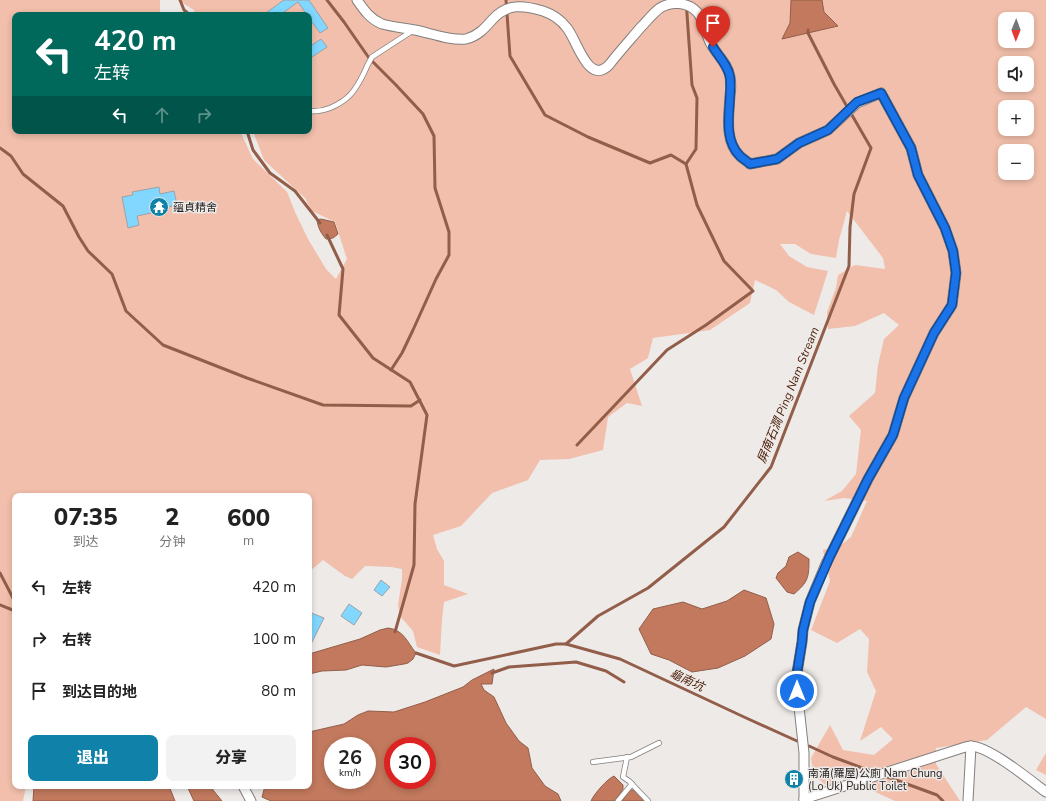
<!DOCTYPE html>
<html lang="zh">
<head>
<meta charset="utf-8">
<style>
	body { margin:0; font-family:"Nunito Sans","Noto Sans SC",sans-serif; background:#f2f2f2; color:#222; height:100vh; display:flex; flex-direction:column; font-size:15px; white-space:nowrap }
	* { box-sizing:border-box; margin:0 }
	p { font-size:13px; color:#767676 }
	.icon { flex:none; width:22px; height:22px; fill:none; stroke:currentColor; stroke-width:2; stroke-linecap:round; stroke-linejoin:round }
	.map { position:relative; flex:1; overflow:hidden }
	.panel { position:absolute; left:12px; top:493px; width:300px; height:296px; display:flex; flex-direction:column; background:#fff; border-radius:8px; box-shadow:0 2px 6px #0003 }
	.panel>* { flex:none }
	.banner { position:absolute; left:12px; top:12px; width:300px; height:122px; border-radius:8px; box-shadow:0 2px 6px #0003; background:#00695c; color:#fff; overflow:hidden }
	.needle { width:26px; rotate:181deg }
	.controls { position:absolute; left:998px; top:12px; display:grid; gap:8px }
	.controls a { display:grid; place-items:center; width:36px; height:36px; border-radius:8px; background:#fff; box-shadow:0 2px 6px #0003; font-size:20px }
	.speed { position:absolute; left:324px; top:737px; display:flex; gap:8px; font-size:20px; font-weight:700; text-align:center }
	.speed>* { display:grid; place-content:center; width:52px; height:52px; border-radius:50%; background:#fff; box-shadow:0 2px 6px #0003; line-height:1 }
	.speed small { font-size:10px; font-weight:400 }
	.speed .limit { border:6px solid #d22; background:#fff; color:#111 }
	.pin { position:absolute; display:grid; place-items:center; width:34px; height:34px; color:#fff; margin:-41px -17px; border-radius:50% 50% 50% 0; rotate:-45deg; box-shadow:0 0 4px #0007 }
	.pin .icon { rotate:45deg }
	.me { position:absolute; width:44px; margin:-22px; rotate:0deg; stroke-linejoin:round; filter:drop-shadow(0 0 3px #0008) }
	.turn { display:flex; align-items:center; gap:14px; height:84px; padding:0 16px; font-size:18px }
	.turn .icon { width:52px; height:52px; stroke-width:2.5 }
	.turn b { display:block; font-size:28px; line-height:34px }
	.lanes { display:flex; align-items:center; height:38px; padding:0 16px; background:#0003; justify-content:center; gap:20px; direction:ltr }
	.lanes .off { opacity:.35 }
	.eta { display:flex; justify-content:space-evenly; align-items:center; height:68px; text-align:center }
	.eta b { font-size:24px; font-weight:800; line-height:28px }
	.button { display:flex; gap:8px; margin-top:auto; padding:8px 16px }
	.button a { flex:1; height:46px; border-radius:8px; background:#1081a8; color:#fff; font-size:16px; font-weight:800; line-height:46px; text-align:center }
	.button a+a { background:#f2f2f2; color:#222 }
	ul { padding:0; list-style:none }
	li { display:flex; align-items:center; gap:12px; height:52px; padding:0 16px }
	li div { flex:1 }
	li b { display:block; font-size:15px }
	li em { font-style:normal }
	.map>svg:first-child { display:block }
	.green { fill:#f1bfab; fill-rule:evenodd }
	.water { fill:#c2795d; stroke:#925e4a; fill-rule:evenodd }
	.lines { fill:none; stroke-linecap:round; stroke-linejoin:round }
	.stream { stroke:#925e4a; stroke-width:3 }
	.building { fill:#81d7ff; stroke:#9ea2a4 }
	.service-casing { stroke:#837f7e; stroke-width:6 }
	.minor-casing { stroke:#837f7e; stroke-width:11 }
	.service { stroke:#fff; stroke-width:4.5 }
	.minor { stroke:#fff; stroke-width:9 }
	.route-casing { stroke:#114b97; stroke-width:10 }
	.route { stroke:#1a73e8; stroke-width:7 }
	.labels { text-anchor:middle; stroke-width:3; stroke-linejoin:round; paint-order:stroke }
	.poi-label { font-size:11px; fill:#211f1e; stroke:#eeeae8; text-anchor:start }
	.water-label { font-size:12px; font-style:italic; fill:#471904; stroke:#eeeae8 }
</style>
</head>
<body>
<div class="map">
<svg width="1046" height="801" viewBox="0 0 1046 801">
	<rect width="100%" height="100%" fill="#eeeae8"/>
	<g class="green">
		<path d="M0,0H160V13L156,15H15V131H240L253,159L287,192L295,212L308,239L326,269L336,279L347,259L335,222L312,211L305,198L264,160L253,131H309V15H195L194,10L178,0H1046V719L1026,707L987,740L936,748V764L960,801H895L873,791L859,769L840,771L829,788L814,775L811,758L830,725L843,750L874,755L893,739L881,727L860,741L876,691L867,672L869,639L860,629L837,643L811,630L830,581L823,550L840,546L851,537L867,501L844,498L824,501L842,491L856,474L861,430L849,416L875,393L878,365L884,339L899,325L884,313L855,326L828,329L827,312L836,288L838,275L855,265L885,269L883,258L847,211L839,240L836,258L811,254L795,244H780L789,256L807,267L828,271L814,315L789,302L776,290L755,280L750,303L710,330L653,338L648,358L630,369L642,406L627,403L608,417L603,450L569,459L540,460L528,480L492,493L461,526L433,535L437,549L444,561V585L468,594L444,602L442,619L440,655L417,647L413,631L400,616L398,605L402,579V569L391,567L365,566L352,579L345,576L323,560L309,572V496H15V644H14L15,646V786H26L23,801H0ZM1005,19H1027V41H1005ZM1005,63H1027V85H1005ZM1005,107H1027V129H1005ZM1005,151H1027V173H1005Z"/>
		<polygon points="1046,753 1046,775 1036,770"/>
	</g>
	<g class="water">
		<polygon points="791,0 822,0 824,12 838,26 782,39 790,23"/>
		<path d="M321,219L334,222L338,234L333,238L326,239C321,233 318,228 317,220Z"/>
		<path d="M798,552L809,559C809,578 808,582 794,594L787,592L776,578L778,573L786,566L789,557Z"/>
		<polygon points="744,590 766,598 774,624 771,639 745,656 718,668 692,672 669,660 651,654 639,629 653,609 683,602 702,609 727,601"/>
		<path d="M388,628C404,630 407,642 416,653L413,659L408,663L404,664L386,667L362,665L346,670L322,671L309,674V654L360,639L380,630Z"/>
		<path d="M494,669L492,684H481L484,690L494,697L506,723L519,741L528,748L532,768L545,786L558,794L561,801H271L262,797L265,786H309V732L344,724L358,715L368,711L394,712L425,702L463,687L472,680ZM333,746H367V780H333ZM393,746H427V780H393Z"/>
		<path d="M614,776L623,785V789L615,801H591C594,794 607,779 614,776Z"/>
		<polygon points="34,786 169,786 175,801 33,801"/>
		<polygon points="187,786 212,786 213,790 222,801 194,801"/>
		<polygon points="630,790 633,790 639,794 644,801 622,801 627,794"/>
	</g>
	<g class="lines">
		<g class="stream">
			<polyline points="180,0 184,10 190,15"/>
			<polyline points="327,0 344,22 369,58 396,85 423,114 434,136 435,188 449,232 449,255 436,279 413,330 402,353 391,370"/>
			<polyline points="506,0 510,56 545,115 588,137 650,163 671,155 686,164 697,205 724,261 753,291 706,325 667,350 615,405 577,445"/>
			<polyline points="247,131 253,150 270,173 295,191 320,223"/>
			<polyline points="0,148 11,156 23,174 63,206 79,237 88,251 112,274 126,311 163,345 247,378 323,405 411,406 420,400"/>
			<polyline points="686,164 696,149 697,98 692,85 686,0"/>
			<polyline points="327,235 343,269 339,315 373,358 410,382 427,415 415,504 414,565 395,632"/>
			<polyline points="0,573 15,602"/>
			<polyline points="0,605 15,611"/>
			<polyline points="566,644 620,659 744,717 797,741"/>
			<polyline points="416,653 454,666 556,644 566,644 598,616 648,588 724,527 771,467 849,266 850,227 854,194 871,148 834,84 808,33 808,30"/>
			<polyline points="492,673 509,667 576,662 606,671 624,682"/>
			<polyline points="809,746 833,757 876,773"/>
			<polyline points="885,776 937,795 943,801"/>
		</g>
	</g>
	<g class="building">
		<polygon points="284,0 309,0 328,28 320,33 309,18 309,15 307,15 298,2 280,15 263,15"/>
		<polygon points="321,39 327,47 309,59 309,47"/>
		<polygon points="159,187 160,194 174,191 177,205 164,208 165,210 137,216 139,225 128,228 122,197 133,195 132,192"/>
		<polygon points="381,580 390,587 382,596 374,590"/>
		<polygon points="349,604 362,613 354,625 341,616"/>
		<polygon points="309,612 324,618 309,648"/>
	</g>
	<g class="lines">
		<g class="service-casing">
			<g id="service">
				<path d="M309,111C317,112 322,111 330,108C349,100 355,91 364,73C366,68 369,62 372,57L412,31"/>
				<polyline points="627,757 623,777 629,781 648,801"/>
				<polyline points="593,762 631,757 659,743"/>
				<polyline points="618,801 632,784"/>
			</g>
		</g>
		<g class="minor-casing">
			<g id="minor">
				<path d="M357,0C364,10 370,19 382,24C393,27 404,28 415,30C430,33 451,41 466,39C478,36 485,28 492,20C507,3 523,5 543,11C552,14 561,20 567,28C577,40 588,86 609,65C619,52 630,40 641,27C647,21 653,13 660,8C671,1 688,2 697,12C704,19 705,31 709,40C714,53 728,62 730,77C731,83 731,89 730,95C729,115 724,141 740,156C743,159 747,161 750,164L777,159L799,143L828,130L857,103L881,93L911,148L918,175L945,228L953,251L956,273L952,305L934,333L904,398L893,435L868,479L825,566L810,602L803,630L802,642L796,679L804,753V801"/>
				<polyline points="243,786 251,801"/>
				<path d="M804,799L959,749C963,748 967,746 971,746C990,747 1030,780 1046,792"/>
				<polyline points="968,801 971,746"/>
			</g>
		</g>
		<use href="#service" class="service"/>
		<use href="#minor" class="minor"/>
	</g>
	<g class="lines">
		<g class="route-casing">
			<path id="route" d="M713,47C719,57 728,65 730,77C733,102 720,136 740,156C743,159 747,161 750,164L777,159L799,143L828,130L857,102L881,93L911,148L918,175L945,228L953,251L956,273L952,305L934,333L904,398L893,435L868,479L830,556L810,602L803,630L802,642L796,679L797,691"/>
		</g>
		<use href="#route" class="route"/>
	</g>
	<defs>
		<g id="temple-disc" transform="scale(1)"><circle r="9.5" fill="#1081a8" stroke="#eeeae8"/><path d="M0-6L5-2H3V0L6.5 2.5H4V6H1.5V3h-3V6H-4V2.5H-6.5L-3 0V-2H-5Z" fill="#fff"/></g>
		<g id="building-disc" transform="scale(1)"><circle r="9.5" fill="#1081a8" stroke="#eeeae8"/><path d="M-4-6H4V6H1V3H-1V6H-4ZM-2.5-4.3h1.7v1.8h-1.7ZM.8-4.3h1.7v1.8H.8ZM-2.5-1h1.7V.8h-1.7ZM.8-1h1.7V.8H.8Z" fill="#fff"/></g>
	</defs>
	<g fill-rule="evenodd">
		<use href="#temple-disc" x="159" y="207"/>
		<use href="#building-disc" x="794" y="779"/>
	</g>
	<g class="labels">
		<g class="poi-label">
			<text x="173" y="211">蘊貞精舍</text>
			<text x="808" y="777">南涌(羅屋)公廁 Nam Chung<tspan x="808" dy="13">(Lo Uk) Public Toilet</tspan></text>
		</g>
		<g class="water-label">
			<text transform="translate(788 395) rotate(-68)" y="4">屏南石澗 Ping Nam Stream</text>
			<text transform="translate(687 680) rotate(25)" y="4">龜南坑</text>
		</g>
	</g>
</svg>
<div class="controls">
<a><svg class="needle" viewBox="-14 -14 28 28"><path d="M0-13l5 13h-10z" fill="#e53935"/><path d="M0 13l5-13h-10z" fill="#767676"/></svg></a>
<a><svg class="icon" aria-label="sound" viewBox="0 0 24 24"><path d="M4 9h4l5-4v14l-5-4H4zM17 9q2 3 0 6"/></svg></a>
<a>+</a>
<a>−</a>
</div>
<div class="speed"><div>26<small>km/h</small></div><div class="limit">30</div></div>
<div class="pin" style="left:713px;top:47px;background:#d93025"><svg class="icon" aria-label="arrive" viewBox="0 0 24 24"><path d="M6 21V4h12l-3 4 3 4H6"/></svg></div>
<svg class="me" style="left:797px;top:691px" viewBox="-20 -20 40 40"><circle r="17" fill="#1a73e8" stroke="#fff" stroke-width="3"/><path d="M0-11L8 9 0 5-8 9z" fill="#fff"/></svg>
<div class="banner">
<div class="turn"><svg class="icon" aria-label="left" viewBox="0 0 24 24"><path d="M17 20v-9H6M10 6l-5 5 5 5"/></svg><div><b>420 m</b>左转</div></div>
<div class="lanes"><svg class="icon" aria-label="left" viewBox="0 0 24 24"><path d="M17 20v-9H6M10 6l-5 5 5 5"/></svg><svg class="icon off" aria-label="ahead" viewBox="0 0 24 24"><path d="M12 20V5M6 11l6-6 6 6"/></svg><svg class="icon off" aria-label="right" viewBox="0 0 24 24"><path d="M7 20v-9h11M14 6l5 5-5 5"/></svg></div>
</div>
<section class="panel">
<div class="eta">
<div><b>07:35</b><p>到达</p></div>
<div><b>2</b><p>分钟</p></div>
<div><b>600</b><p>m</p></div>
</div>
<ul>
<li><svg class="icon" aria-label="left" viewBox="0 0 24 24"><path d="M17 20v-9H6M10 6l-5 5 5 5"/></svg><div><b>左转</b></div><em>420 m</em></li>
<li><svg class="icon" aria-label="right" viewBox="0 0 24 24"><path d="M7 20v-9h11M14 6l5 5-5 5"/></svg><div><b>右转</b></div><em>100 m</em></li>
<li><svg class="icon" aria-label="arrive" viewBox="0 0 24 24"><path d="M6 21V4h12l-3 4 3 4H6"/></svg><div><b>到达目的地</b></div><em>80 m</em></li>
</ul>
<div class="button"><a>退出</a><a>分享</a></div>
</section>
</div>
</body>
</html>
